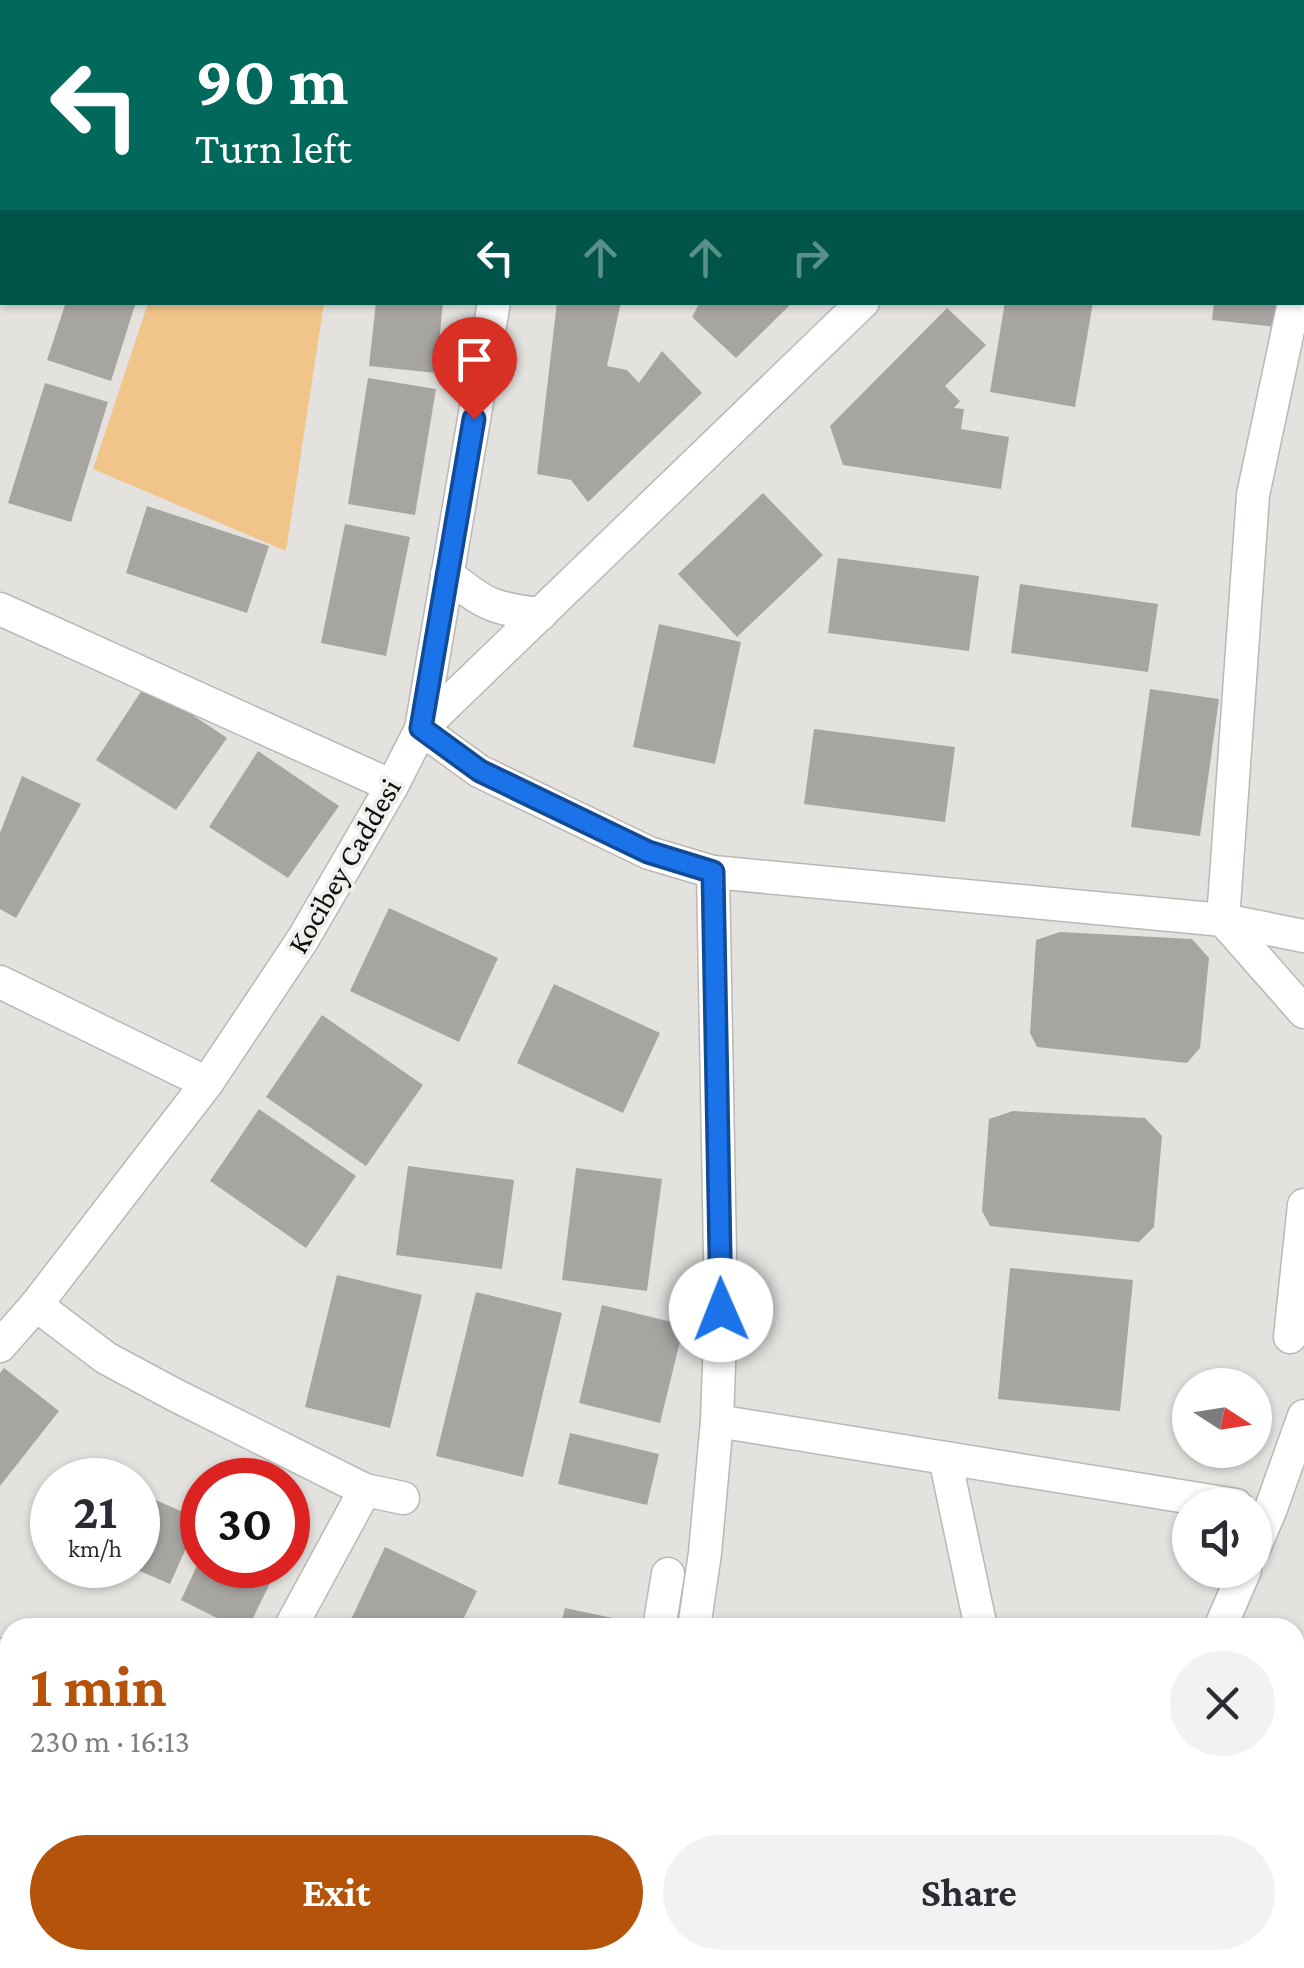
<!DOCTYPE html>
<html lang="en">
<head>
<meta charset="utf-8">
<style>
	body { margin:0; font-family:"Crimson Pro",serif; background:#f2f2f3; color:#2b2b33; height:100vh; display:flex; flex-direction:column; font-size:38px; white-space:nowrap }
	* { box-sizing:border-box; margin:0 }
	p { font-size:32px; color:#7c7c81 }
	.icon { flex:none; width:55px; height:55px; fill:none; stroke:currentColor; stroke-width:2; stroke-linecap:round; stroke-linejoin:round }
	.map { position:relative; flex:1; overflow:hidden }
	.panel { position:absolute; left:0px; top:1618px; width:1305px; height:352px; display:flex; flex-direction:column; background:#fff; border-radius:30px 30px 0 0; box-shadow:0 2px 8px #0004 }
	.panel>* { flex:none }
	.guide { position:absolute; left:0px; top:0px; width:1305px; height:305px; box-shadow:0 2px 8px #0004; background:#00695c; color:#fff; overflow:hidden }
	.needle { width:65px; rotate:102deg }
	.buttons { position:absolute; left:1172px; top:1368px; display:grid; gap:20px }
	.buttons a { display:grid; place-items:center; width:100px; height:100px; border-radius:50%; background:#fff; box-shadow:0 2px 8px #0004; font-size:50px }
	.speed { position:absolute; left:30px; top:1458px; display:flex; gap:20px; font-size:50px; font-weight:700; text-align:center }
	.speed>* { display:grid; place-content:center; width:130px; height:130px; border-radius:50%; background:#fff; box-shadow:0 2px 8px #0004; line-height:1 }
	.speed small { font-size:25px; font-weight:400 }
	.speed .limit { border:15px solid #d22; background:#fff; color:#111 }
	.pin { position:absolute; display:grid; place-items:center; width:85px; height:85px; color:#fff; margin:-102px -42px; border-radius:50% 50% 50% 0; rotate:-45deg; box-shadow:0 0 10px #0007 }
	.pin .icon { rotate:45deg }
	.me { position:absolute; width:110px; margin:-55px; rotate:359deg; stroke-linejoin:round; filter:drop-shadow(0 0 8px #0008) }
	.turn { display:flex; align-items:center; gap:35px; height:210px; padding:0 30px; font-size:45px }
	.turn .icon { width:130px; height:130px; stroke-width:2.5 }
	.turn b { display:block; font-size:70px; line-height:85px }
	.lanes { display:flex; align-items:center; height:95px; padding:0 30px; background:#0003; justify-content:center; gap:50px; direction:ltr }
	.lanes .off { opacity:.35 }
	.round { display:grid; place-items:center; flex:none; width:105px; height:105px; border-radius:52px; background:#f2f2f3 }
	.summary { display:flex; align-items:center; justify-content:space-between; height:170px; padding:0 30px }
	h1 { font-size:60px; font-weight:700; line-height:75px; color:#b45309 }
	.primary-button { display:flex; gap:20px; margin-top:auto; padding:20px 30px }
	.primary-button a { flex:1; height:115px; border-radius:60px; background:#b45309; color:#fff; font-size:40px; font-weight:700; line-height:115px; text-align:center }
	.primary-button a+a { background:#f2f2f3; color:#2b2b33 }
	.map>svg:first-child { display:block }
	.green { fill:#f1c48a }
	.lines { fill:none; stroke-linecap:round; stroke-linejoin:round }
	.stream { stroke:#38d2e9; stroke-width:10 }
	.building { fill:#a7a5a2 }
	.minor-casing { stroke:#bab8b5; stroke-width:35 }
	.minor { stroke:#fff; stroke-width:32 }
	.route-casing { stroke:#114b97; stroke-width:25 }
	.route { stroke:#1a73e8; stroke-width:18 }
	.labels { text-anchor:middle; stroke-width:8; stroke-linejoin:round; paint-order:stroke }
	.street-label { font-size:30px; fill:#0d0c0b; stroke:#f1efec }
</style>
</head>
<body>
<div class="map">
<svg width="1304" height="1968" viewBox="0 0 1304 1968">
	<rect width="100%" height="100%" fill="#e4e2df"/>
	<polygon class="green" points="148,303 324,303 286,551 93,469"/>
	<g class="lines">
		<g class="stream">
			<polyline points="1295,1694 1304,1677"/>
			<polyline points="1134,1968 1139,1960"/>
		</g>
	</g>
	<g class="building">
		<polygon points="66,302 136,302 111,381 47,360"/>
		<polygon points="376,302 443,302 436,373 369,366"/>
		<polygon points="557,302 621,302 607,366 627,370 639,383 662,351 702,393 588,502 571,480 537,474"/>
		<polygon points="700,302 793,302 736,358 692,317"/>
		<polygon points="1005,302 1093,302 1075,407 990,392"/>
		<polygon points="1214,302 1289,302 1287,328 1212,320"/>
		<polygon points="947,308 986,345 945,386 960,401 954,408 964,409 961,429 1009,437 1001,489 843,465 830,426"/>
		<polygon points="368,378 436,389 415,515 348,504"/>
		<polygon points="45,383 108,402 71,522 8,503"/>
		<polygon points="763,493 823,555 737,637 678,574"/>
		<polygon points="147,506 269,546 247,613 126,573"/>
		<polygon points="345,524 410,537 386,656 321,643"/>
		<polygon points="838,558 979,576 969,651 828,633"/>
		<polygon points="1020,584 1158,604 1148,672 1011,653"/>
		<polygon points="659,624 741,642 715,764 633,747"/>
		<polygon points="146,684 227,738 176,810 96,760"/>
		<polygon points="1150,689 1219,699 1200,836 1131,827"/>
		<polygon points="814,729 955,747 945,822 804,804"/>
		<polygon points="258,751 339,806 288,878 209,827"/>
		<polygon points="22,776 81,804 16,918 0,909 0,833"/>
		<polygon points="389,908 498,958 459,1042 350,991"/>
		<polygon points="1060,932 1192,939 1209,958 1200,1048 1187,1063 1037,1047 1030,1033 1036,940"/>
		<polygon points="554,984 660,1033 623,1113 517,1063"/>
		<polygon points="322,1015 423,1085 366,1166 266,1097"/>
		<polygon points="259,1109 356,1176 306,1248 210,1181"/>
		<polygon points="1013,1111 1145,1118 1162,1136 1154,1227 1139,1242 990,1226 982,1211 989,1119"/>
		<polygon points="408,1166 514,1180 502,1269 396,1255"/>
		<polygon points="576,1168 662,1179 647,1291 562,1280"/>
		<polygon points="1010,1268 1133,1280 1120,1411 998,1399"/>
		<polygon points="337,1275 422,1295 390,1428 305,1407"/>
		<polygon points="476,1292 562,1313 523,1477 436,1456"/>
		<polygon points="602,1305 684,1325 660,1423 579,1403"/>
		<polygon points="4,1368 59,1411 0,1486 0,1373"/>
		<polygon points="570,1433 659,1454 647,1505 558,1484"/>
		<polygon points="54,1475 66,1480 52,1480 52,1537 31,1528"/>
		<polygon points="151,1498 199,1519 170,1584 126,1565 138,1565 138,1529"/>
		<polygon points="385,1547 477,1591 459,1628 347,1628"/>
		<polygon points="202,1555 202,1565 279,1565 248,1628 237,1628 181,1600"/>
		<polygon points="565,1608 627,1621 626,1628 560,1628"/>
		<polygon points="0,1742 10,1745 10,1756 1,1784"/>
		<polygon points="219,1960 259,1960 275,1968 215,1968"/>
	</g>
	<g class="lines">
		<g class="minor-casing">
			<g id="minor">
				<polyline points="202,0 208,2"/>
				<polyline points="469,2 469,0"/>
				<polyline points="959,2 960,0"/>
				<polyline points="1302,142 1304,136"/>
				<polyline points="1302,167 1304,167"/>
				<polyline points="1302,265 1304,258"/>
				<polyline points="863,302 421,729 479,771 649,853 713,872 1223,920 1304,936"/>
				<polyline points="1294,302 1253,495 1223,920 1304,1012"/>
				<path d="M447,574C484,604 492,609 541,614"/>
				<polyline points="0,609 392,786"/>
				<polyline points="0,982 207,1083"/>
				<polyline points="36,1305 106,1358 175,1395 365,1490 403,1498"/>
				<polyline points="1290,1337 1304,1205"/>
				<polyline points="0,1346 36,1305 207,1083 303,939 392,786 421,729 494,302"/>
				<polyline points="717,1421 1236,1505"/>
				<polyline points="945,1458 981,1628"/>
				<polyline points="1255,1546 1270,1511 1304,1416"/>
				<polyline points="290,1628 365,1490"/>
				<polyline points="659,1628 668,1574"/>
				<polyline points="694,1628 705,1553 717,1421 721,1310 713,872"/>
				<polyline points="1220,1628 1245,1570"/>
				<polyline points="0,1655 10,1661"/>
				<polyline points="1295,1877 1304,1857"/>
				<polyline points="1295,1916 1304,1918"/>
				<polyline points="576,1968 578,1960"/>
				<polyline points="628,1968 630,1960"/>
				<polyline points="1051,1968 1056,1960"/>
				<polyline points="1253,1968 1257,1960"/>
			</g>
		</g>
		<use href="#minor" class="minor"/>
	</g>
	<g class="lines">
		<g class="route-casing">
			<polyline id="route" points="474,419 421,728 480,771 648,852 713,872 721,1310"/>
		</g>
		<use href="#route" class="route"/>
	</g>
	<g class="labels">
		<g class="street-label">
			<text transform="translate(344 866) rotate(-60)" y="10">Kocibey Caddesi</text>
		</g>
	</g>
</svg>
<div class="buttons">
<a><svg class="needle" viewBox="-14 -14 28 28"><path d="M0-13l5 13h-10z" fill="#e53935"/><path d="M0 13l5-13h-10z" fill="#7c7c81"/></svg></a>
<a><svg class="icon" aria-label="sound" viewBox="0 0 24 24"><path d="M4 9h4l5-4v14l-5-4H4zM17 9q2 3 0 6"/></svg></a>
</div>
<div class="speed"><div>21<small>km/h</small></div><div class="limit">30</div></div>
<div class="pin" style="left:474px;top:419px;background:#d93025"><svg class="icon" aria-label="arrive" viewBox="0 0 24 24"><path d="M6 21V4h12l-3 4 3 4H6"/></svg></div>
<svg class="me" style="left:721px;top:1310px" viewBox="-20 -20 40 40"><circle r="19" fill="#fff"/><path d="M0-13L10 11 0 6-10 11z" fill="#1a73e8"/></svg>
<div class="guide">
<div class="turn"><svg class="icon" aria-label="left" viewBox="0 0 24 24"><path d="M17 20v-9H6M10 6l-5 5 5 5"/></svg><div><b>90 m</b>Turn left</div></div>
<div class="lanes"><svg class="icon" aria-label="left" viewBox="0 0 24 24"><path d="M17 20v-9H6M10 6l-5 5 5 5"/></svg><svg class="icon off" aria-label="ahead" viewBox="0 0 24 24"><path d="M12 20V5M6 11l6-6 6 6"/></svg><svg class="icon off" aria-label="ahead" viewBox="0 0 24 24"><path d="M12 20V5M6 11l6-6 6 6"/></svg><svg class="icon off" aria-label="right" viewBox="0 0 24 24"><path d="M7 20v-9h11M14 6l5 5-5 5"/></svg></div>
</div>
<section class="panel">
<div class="summary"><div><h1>1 min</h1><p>230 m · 16:13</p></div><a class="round"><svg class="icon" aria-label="close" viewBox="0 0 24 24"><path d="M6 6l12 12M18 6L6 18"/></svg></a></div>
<div class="primary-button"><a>Exit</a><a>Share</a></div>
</section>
</div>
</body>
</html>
